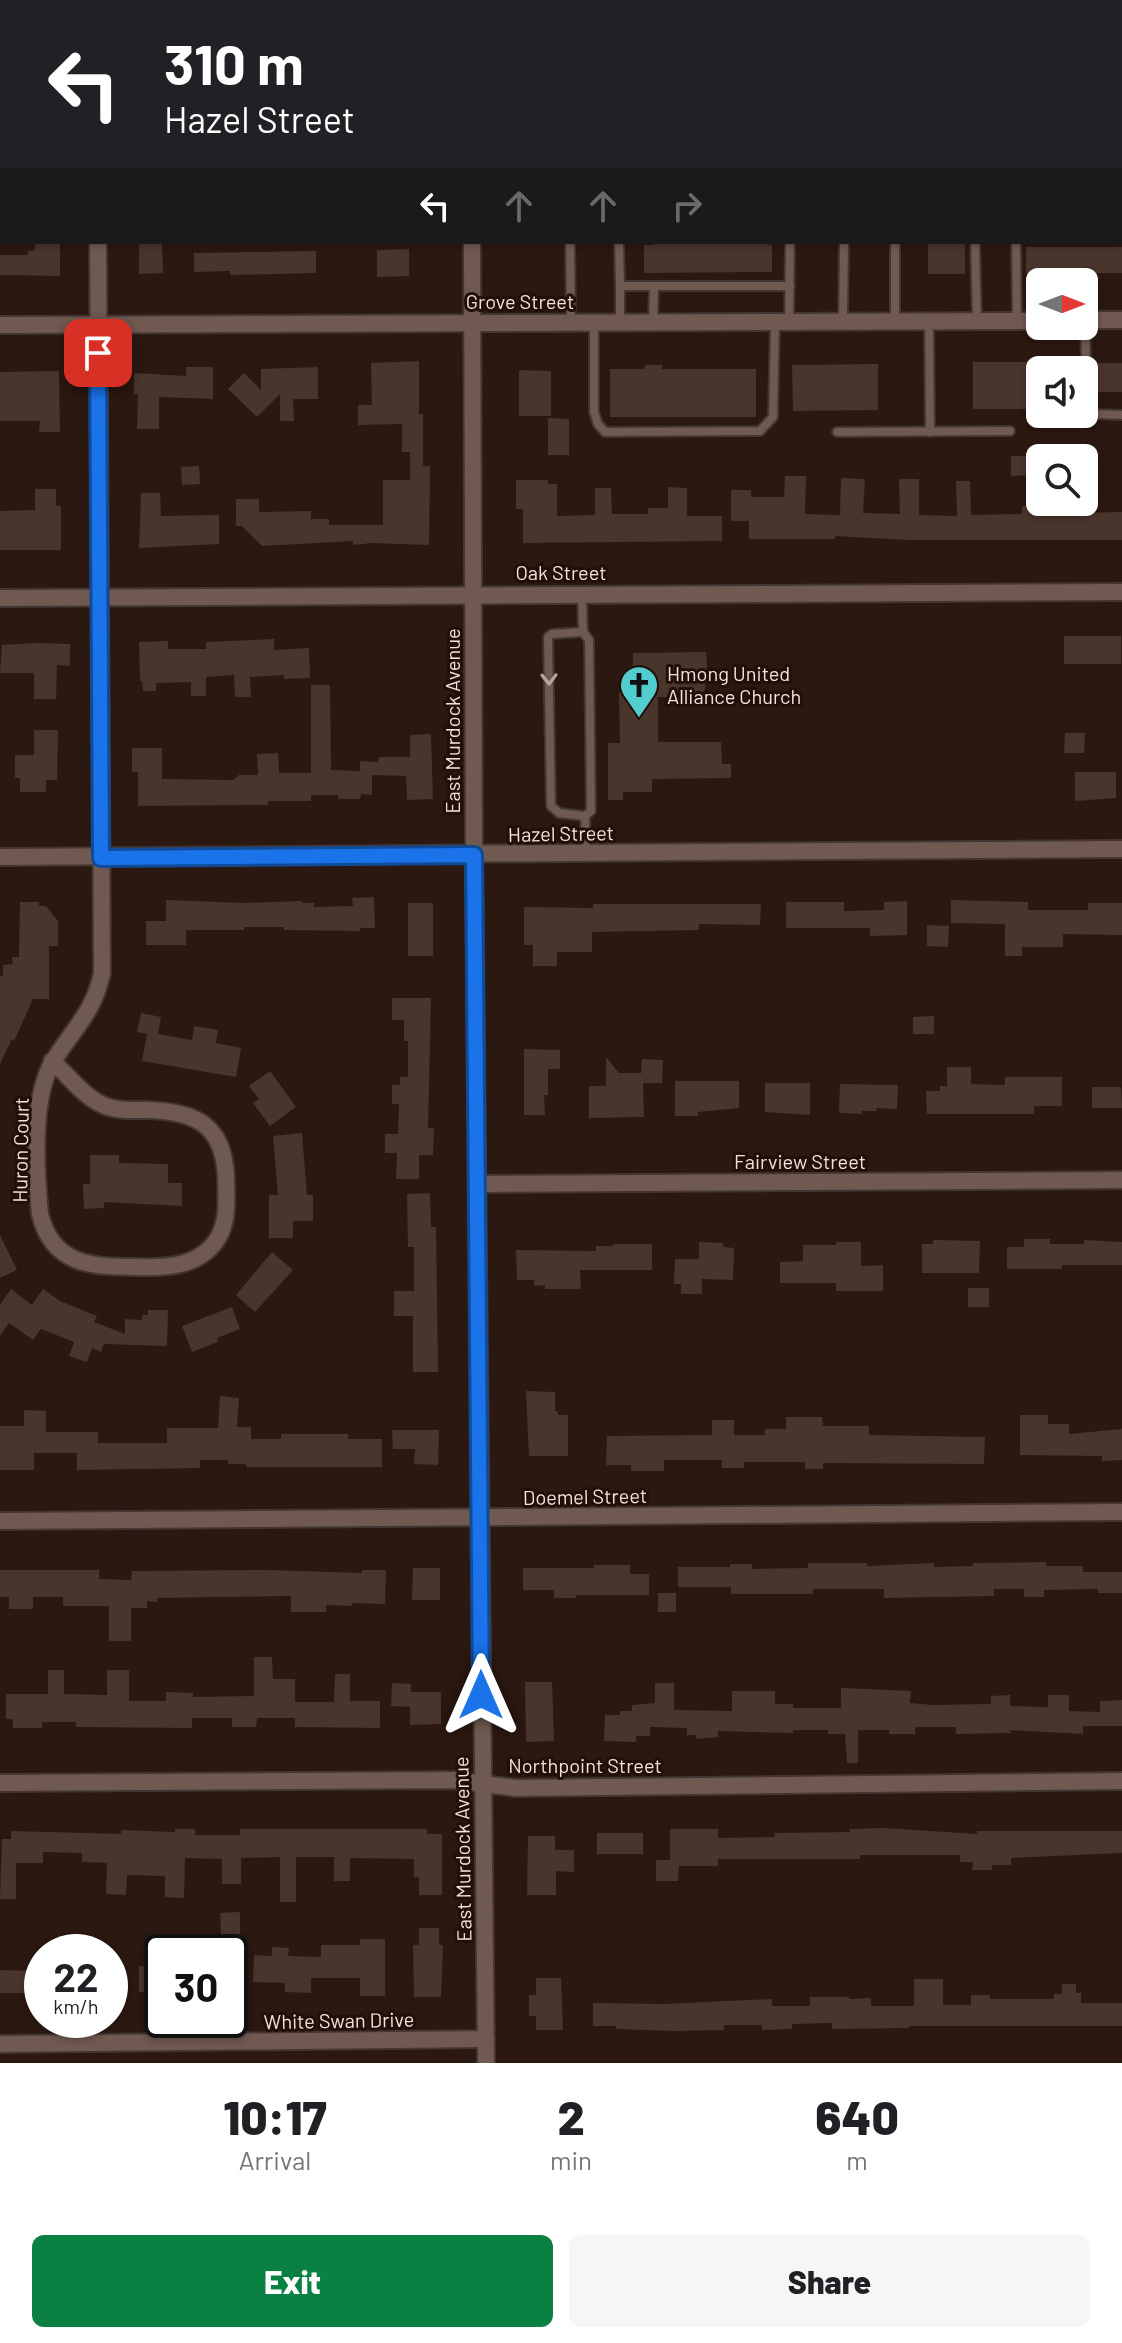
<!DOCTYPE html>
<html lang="en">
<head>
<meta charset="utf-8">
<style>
	body { margin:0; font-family:Barlow,sans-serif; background:#f6f6f6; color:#202124; height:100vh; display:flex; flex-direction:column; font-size:30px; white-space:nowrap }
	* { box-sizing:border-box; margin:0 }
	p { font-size:26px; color:#757577 }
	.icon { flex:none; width:44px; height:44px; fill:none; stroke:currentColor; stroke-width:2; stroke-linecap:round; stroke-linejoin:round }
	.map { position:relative; height:2063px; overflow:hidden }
	.drawer { display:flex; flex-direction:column; background:#fff; flex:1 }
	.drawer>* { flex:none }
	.hud { position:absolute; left:0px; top:0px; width:1122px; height:244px; box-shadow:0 2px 6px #0004; background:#202124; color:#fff; overflow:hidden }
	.needle { width:52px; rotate:90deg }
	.tools { position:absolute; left:1026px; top:268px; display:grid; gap:16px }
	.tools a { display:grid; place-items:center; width:72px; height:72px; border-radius:12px; background:#fff; box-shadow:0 2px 6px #0004; font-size:40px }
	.speed { position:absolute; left:24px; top:1934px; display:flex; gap:16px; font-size:40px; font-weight:700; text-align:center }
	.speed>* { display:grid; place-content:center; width:104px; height:104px; border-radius:50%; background:#fff; box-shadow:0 2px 6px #0004; line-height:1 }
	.speed small { font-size:20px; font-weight:400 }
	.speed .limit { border:4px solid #111; border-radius:12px; background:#fff; color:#111 }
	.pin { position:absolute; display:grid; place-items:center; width:68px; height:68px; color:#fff; margin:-34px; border-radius:16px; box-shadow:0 4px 12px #0006 }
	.me { position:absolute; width:88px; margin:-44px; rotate:0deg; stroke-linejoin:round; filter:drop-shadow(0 0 6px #0008) }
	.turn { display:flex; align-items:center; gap:28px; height:168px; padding:0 32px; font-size:36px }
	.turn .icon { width:104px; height:104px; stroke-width:2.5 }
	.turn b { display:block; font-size:56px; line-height:68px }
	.lanes { display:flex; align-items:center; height:76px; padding:0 32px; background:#0003; justify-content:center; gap:40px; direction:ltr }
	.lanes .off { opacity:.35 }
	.eta { display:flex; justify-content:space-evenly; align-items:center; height:136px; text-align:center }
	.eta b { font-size:48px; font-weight:800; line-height:56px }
	.button { display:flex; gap:16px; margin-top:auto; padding:16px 32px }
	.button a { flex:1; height:92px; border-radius:12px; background:#0b8043; color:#fff; font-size:32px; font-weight:800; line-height:92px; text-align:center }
	.button a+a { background:#f6f6f6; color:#202124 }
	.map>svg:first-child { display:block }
	.building { fill:#4a352d }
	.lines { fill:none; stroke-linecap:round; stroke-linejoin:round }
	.lane-casing { stroke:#433531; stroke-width:12 }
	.street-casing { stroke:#433531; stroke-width:20 }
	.lane { stroke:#6f5950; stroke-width:8 }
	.street { stroke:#6f5950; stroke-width:16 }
	.oneway { stroke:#b6a49e }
	.route-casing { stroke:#114b97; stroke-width:20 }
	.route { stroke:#1a73e8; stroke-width:14 }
	.labels { text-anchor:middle; stroke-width:6; stroke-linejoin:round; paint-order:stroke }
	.street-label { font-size:20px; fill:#f0e2dd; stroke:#210f08 }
	.poi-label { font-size:20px; fill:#f0e2dd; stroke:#210f08; text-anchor:start }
</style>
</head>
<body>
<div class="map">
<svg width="1122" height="2063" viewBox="0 0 1122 2063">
	<rect width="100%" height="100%" fill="#2b1810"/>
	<g class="building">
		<polygon points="35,242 60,242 60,276 0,275 0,255 28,255 28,251 35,250"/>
		<polygon points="139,242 162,242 163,273 139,274"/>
		<polygon points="653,242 769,242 769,245 772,245 772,272 644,273 644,245 653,245"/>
		<rect x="928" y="242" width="37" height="32"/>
		<rect x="1026" y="247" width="96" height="26"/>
		<polygon points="409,249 409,276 377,277 377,250"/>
		<polygon points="316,251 316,273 230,275 230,271 194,272 194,253"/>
		<polygon points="419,361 419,414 423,414 423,466 430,466 429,545 372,543 353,545 353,541 262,546 242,526 236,526 236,499 259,499 259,512 311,511 311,519 329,519 329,525 383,525 383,480 410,480 410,452 402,452 402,424 358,425 358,405 372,405 371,363"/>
		<rect x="973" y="362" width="67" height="47"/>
		<rect x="1094" y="363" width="28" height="29"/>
		<polygon points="878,364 878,410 793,411 792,365"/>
		<polygon points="645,365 662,365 662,369 756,369 756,417 610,417 610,369 645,369"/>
		<polygon points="186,367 213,367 213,399 159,397 159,429 137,429 138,394 134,394 134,373 186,376"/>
		<polygon points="318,367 318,399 293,399 294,421 280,421 280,394 257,417 228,389 244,373 261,390 261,369"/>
		<polygon points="519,370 551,371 551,416 519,416"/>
		<polygon points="59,371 60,432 39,432 40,421 0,421 0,372"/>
		<polygon points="548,418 569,419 569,455 548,455"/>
		<polygon points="1011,456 1040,456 1040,475 1011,476"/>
		<polygon points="199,466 200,484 182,485 181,467"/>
		<polygon points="785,476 806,476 805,514 840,515 841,478 865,479 863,513 900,514 899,479 919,479 919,515 957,516 956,481 970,481 971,515 1022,514 1022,506 1040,506 1040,514 1122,512 1122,540 909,540 835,536 835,539 749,539 749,521 731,521 731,490 751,490 751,497 784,497"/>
		<polygon points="516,480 548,480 548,484 557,484 557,516 595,515 595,488 611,488 612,514 648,514 648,508 668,508 668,487 687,488 687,516 722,516 722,541 523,543 523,509 516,509"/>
		<polygon points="35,489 56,489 56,506 61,506 61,550 0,550 0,511 35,510"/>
		<polygon points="141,493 160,493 161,516 219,515 219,544 139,548"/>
		<rect x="1064" y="636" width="57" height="28"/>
		<polygon points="274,639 274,650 309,648 310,678 284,679 284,675 250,677 251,697 235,697 234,675 206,677 206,696 191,696 191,682 156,683 156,691 143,691 142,681 140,681 139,642 168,641 168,649 206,649 206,642"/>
		<polygon points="35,643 70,644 70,666 57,665 56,699 34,699 34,673 0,673 2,645"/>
		<polygon points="706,652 708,679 706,679 704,697 658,697 658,742 721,742 722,764 731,764 731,778 652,779 652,792 623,792 623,800 608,800 608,743 620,743 619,692 633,692 633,653"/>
		<polygon points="311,685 330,685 331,770 360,771 360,761 378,762 379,757 410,757 410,735 431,734 433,799 407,800 406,776 372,775 372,795 361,794 360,799 338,799 338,795 311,795 311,801 268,801 268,805 138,806 138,772 132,772 132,748 162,748 162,779 233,780 239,775 258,775 257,754 278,753 279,773 311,773"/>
		<polygon points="34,730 58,730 57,780 46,780 46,792 20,792 20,778 15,778 15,755 34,755"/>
		<polygon points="1065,733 1085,733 1084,753 1064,753"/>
		<polygon points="1075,772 1116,772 1116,798 1075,801"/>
		<polygon points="374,897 375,928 360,928 360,931 284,930 284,927 244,927 244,930 186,930 186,945 146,945 146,921 166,921 166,900 244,903 302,901 302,903 314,903 314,907 353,906 352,898"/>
		<polygon points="951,900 1028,902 1028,910 1088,910 1088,903 1122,903 1122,935 1063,934 1063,947 1022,947 1022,956 1005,956 1005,924 951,923"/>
		<polygon points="907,901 907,935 870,936 870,928 786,928 786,902 844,902 844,911 884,910 884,902"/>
		<polygon points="20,902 39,902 39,906 46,906 58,921 58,946 49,946 49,999 33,999 14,1041 12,1039 0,1064 0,977 3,975 3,965 13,964 12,957 19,957"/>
		<rect x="408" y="903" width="25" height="53"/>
		<polygon points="593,904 761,904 760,925 699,924 699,930 592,932 592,952 557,952 557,966 533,966 533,945 524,945 524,907 593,908"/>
		<polygon points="927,925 949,926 948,947 927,946"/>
		<polygon points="392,998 431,998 428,1128 434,1128 433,1155 419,1155 419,1179 396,1179 397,1153 385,1153 385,1134 398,1134 399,1104 392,1104 392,1085 400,1085 400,1077 408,1077 408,1041 404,1041 404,1020 392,1020"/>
		<polygon points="141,1013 161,1017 158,1034 192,1040 194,1026 218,1030 216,1043 241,1048 236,1077 142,1061 147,1034 137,1032"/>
		<polygon points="934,1016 934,1034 913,1034 913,1017"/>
		<polygon points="524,1049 560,1050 560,1069 548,1069 548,1095 544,1095 545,1115 524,1115"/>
		<polygon points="606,1057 619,1073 641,1073 642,1059 663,1060 662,1083 643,1083 644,1117 589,1118 589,1086 606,1086"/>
		<polygon points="947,1067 971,1067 971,1084 1005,1085 1005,1077 1062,1077 1062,1106 1034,1106 1034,1114 927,1114 926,1091 940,1091 940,1086 947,1086"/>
		<polygon points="270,1071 296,1107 270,1126 253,1103 259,1099 249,1086"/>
		<polygon points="675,1081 739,1081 739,1108 698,1112 698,1116 675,1116"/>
		<polygon points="765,1083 810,1083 810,1115 765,1112"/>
		<polygon points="840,1084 898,1085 897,1109 877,1108 876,1111 862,1111 862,1114 839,1113"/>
		<polygon points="1092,1087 1121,1087 1122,1108 1092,1108"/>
		<polygon points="302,1133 307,1195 313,1195 313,1221 293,1221 293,1238 269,1238 269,1195 278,1195 273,1136"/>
		<polygon points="90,1155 119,1155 119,1163 168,1164 168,1183 182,1183 182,1206 104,1202 104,1208 84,1209 83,1184 90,1184"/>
		<polygon points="430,1193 431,1227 436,1227 438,1372 413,1372 413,1316 394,1316 394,1291 414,1291 414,1247 408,1247 407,1194"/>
		<polygon points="0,1235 17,1270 0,1278"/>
		<polygon points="1024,1239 1050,1239 1050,1244 1084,1244 1084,1240 1122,1242 1122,1265 1062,1265 1062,1269 1007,1269 1007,1247 1024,1247"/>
		<polygon points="933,1240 980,1241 979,1273 922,1273 922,1244 933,1244"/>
		<polygon points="699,1242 723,1243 723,1247 734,1248 733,1280 702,1279 702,1294 681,1294 681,1284 674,1284 675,1259 699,1259"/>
		<polygon points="836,1242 861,1242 861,1266 883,1265 883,1291 836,1291 836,1283 780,1283 780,1262 803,1261 803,1245 836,1245"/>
		<polygon points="613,1244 652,1244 652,1270 580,1270 581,1289 545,1289 545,1285 534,1286 534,1280 517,1280 516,1250 596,1251 596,1246 613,1246"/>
		<polygon points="272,1252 293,1270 255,1312 236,1295"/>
		<rect x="968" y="1288" width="21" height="19"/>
		<polygon points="11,1289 32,1305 43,1289 60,1301 97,1316 94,1322 125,1334 125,1319 142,1320 142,1315 148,1315 148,1310 168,1310 167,1346 104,1344 101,1352 92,1348 87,1362 69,1356 74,1342 41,1329 33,1340 9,1323 0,1336 0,1305"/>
		<polygon points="232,1307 240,1329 217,1338 218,1342 192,1352 182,1326"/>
		<polygon points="526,1391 555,1392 555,1411 558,1411 558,1415 568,1415 568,1456 529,1456"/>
		<polygon points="220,1396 239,1398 237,1427 251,1427 251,1439 281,1439 281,1434 348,1434 348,1439 382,1439 382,1467 246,1467 246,1464 228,1464 228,1460 200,1460 200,1468 77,1470 77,1453 34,1453 34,1470 0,1470 0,1426 24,1426 24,1410 46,1411 46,1432 98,1432 98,1443 167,1443 167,1428 218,1428"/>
		<polygon points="1020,1415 1048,1415 1048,1424 1069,1424 1069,1434 1122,1429 1122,1460 1102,1461 1102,1456 1020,1455"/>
		<polygon points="786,1417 822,1417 823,1426 869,1426 869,1435 985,1437 984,1464 823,1463 823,1469 805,1469 805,1462 744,1462 744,1468 722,1468 722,1460 664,1460 664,1471 631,1471 631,1465 606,1465 607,1436 712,1435 712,1420 734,1420 734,1435 765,1435 765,1429 786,1429"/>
		<polygon points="392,1430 439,1430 438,1465 414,1464 415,1449 393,1449"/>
		<polygon points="1046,1562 1046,1566 1083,1566 1083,1572 1122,1572 1122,1593 1098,1593 1098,1589 1044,1590 1044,1597 1024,1597 1024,1589 994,1589 994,1596 884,1598 884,1589 813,1589 813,1594 731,1594 731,1587 678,1587 678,1567 730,1567 730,1564 752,1564 752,1569 808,1568 808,1563 867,1563 867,1566 934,1563 934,1567 973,1566 973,1563"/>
		<polygon points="594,1565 630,1565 630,1574 649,1574 649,1595 576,1595 576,1598 554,1598 554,1590 523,1590 523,1568 594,1568"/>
		<polygon points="413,1568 440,1568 440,1600 412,1600"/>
		<polygon points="0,1570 99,1570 99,1579 131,1580 132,1571 269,1570 362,1573 362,1570 386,1570 385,1604 352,1603 352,1606 326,1605 326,1612 291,1612 291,1596 157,1598 157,1602 147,1601 147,1608 131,1608 131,1641 109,1641 109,1606 63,1606 63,1597 33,1597 33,1609 9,1609 9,1597 0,1597"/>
		<rect x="658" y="1593" width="18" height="19"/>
		<polygon points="254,1657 272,1657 273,1679 295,1679 295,1702 334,1702 335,1674 350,1674 350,1701 380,1701 380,1728 295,1727 295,1718 257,1718 256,1727 232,1727 232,1718 192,1718 192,1728 76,1727 76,1722 42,1722 42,1728 13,1728 13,1719 6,1719 6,1694 48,1694 48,1670 64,1670 64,1694 107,1695 107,1670 129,1670 129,1701 166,1701 166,1692 193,1693 193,1697 254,1696"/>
		<polygon points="525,1682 552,1682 554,1741 526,1742"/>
		<polygon points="392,1683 411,1684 411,1692 441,1692 441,1724 410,1725 410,1707 391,1706"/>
		<polygon points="655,1683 674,1683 674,1710 732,1711 732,1691 775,1691 775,1704 793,1704 793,1708 841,1708 841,1688 911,1691 910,1703 933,1705 991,1704 991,1696 1010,1695 1010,1706 1048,1707 1048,1695 1069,1695 1069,1711 1100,1712 1100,1701 1122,1700 1122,1726 1083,1726 1083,1734 1010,1730 1011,1733 956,1734 956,1727 915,1727 915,1734 889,1734 889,1730 858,1730 858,1763 847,1763 845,1734 828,1734 828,1730 793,1730 793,1733 718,1731 718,1737 696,1739 696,1735 687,1735 687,1728 650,1727 650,1736 636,1736 636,1742 604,1741 605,1715 620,1715 620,1711 632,1711 632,1705 655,1703"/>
		<polygon points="883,1828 977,1834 977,1831 1122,1831 1122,1853 1011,1858 1011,1865 992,1865 992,1870 972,1870 973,1862 960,1862 960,1855 860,1855 860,1859 718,1859 718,1866 679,1866 678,1881 656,1881 656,1860 670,1860 670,1829 718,1829 718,1838 775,1837 775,1833 850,1832 850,1829"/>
		<polygon points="175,1829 195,1829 195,1835 240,1835 240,1829 427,1829 427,1834 442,1834 442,1895 419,1895 419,1877 414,1877 414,1859 350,1858 350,1881 334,1881 334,1857 296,1857 296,1902 280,1902 280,1857 241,1858 241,1884 222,1884 222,1859 185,1858 184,1898 165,1897 165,1876 127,1875 126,1895 106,1894 107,1863 82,1862 82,1853 43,1852 43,1863 16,1863 16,1899 0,1899 2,1839 11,1839 11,1831 121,1834 121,1830 175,1832"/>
		<rect x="597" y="1833" width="46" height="21"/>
		<polygon points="528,1836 555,1836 555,1850 574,1850 574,1872 556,1871 556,1895 527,1895"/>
		<polygon points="240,1912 240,1936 221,1936 220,1913"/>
		<polygon points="419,1928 439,1928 439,1945 443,1945 441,1997 414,1997 413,1945 419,1945"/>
		<polygon points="360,1939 385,1939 385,1996 360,1996 360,1978 311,1978 311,1993 285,1992 285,1983 253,1982 254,1955 272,1956 272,1947 289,1948 288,1956 321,1957 321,1945 360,1945"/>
		<rect x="139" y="1966" width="23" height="26"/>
		<polygon points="0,1970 42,1971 42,1993 0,1993"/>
		<polygon points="536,1978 561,1978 563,2030 536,2030 536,2016 529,2016 529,1995 536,1995"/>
		<polygon points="914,1979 943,1979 943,2005 971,2005 971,1995 990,1995 990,1999 1054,1999 1054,1994 1062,1994 1062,1984 1076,1984 1076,1993 1081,1993 1081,2003 1122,2003 1122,2026 909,2026 909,2028 832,2029 832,2023 792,2024 792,2029 762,2030 762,2025 724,2025 724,2030 675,2031 616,2029 616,2026 593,2026 593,2003 665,2004 772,1999 772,2006 810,2006 810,1997 849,1997 849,1999 871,1998 871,2006 914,2006"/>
	</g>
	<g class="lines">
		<g class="lane-casing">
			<g id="lane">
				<polyline points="579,0 579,2"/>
				<polyline points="879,0 880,2"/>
				<polyline points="1084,0 1084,2"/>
				<polyline points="1109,0 1109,2"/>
				<polyline points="617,2 617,0"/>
				<polyline points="768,2 768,0"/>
				<polyline points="1120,180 1122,180"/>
				<polyline points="1120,219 1122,219"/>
				<polyline points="570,242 571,322"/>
				<polyline points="619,242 620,286 790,286"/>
				<polyline points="895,242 895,321"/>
				<polyline points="975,242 977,321"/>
				<polyline points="1016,242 1017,321"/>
				<polyline points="620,286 620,322"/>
				<polyline points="1085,320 1087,406 1095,414 1122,415"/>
				<polyline points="789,321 790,242"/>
				<polyline points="843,321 844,242"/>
				<polyline points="594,322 594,412 598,424 605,432 760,431 773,417 775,323"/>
				<polyline points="653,322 654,286"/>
				<polyline points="929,322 930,432"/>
				<polyline points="837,432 1010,431"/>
				<polyline points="582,594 583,632 589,640 591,811 585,816 559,813 551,806 548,637 552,634 583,632"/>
				<polyline points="585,816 586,853"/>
			</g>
		</g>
		<g class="street-casing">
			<g id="street">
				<polyline points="98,0 98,2"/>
				<polyline points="471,0 471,2"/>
				<polyline points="1120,47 1122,47"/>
				<polyline points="0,52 2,52"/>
				<polyline points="472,242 474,855 486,2063"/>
				<polyline points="1084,320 1122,320"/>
				<polyline points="0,325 1040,321"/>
				<polyline points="0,598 1122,592"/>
				<polyline points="0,857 1122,849"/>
				<path d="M52,1061C68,1075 84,1097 103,1105C116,1111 131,1110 145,1110C195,1111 224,1124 226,1178C226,1199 229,1219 218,1238C200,1267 166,1268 136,1267C92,1267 52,1265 40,1214C36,1173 31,1095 54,1060C74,1028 94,1012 102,973L98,242"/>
				<polyline points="478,1184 1122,1180"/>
				<polyline points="0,1521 1122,1512"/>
				<polyline points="0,1783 454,1780 516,1788 1122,1781"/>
				<polyline points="0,2044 486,2039"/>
			</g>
		</g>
		<use href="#lane" class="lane"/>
		<use href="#street" class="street"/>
	</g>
	<defs><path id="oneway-chevron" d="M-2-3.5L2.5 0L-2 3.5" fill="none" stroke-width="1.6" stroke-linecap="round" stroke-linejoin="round" transform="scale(2)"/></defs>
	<use class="oneway" href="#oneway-chevron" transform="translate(549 679) rotate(89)"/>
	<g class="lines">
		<g class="route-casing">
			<polyline id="route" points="98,353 101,858 474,855 481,1695"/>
		</g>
		<use href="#route" class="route"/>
	</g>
	<defs>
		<g id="church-pin" transform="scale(2)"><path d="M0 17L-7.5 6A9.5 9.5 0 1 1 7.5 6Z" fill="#52cdcd" stroke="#210f08"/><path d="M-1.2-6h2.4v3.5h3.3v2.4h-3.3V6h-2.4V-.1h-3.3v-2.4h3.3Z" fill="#111"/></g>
	</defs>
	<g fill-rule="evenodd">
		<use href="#church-pin" x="639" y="685"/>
	</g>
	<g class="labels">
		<g class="street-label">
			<text x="520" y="309">Grove Street</text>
			<text x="561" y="580">Oak Street</text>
			<text transform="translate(453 721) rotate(-90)" y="7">East Murdock Avenue</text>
			<text transform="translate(561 834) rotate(-1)" y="7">Hazel Street</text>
			<text transform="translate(21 1150) rotate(-89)" y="7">Huron Court</text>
			<text x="800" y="1169">Fairview Street</text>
			<text transform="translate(585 1497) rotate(-1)" y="7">Doemel Street</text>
			<text x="585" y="1773">Northpoint Street</text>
			<text transform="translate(463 1849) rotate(-91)" y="7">East Murdock Avenue</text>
			<text transform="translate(339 2021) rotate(-1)" y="7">White Swan Drive</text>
		</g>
		<g class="poi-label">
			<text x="667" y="681">Hmong United<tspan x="667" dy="23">Alliance Church</tspan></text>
		</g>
	</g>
</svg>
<div class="tools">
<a><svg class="needle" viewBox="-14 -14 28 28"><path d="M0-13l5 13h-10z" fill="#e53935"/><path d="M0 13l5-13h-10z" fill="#757577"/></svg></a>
<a><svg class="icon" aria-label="sound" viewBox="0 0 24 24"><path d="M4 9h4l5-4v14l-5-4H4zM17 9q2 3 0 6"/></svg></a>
<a><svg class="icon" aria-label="search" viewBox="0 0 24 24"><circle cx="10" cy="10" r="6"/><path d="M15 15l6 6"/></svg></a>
</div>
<div class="speed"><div>22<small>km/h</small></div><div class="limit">30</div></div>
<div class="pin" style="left:98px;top:353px;background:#d93025"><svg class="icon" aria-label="arrive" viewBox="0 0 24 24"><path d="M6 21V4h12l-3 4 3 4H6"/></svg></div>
<svg class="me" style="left:481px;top:1695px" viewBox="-20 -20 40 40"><path d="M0-17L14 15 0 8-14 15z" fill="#1a73e8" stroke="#fff" stroke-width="4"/></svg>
<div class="hud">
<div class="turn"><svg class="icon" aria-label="left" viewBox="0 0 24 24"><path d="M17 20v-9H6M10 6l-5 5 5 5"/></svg><div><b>310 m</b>Hazel Street</div></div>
<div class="lanes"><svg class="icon" aria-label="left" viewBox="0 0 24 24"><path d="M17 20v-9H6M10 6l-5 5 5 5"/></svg><svg class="icon off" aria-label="ahead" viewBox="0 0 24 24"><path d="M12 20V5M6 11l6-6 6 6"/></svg><svg class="icon off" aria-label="ahead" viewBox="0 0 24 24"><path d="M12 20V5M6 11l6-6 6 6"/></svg><svg class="icon off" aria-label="right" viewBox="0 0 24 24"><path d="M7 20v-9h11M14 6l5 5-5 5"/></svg></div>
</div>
</div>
<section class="drawer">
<div class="eta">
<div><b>10:17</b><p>Arrival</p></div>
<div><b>2</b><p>min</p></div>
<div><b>640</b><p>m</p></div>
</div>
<div class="button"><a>Exit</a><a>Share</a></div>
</section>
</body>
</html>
